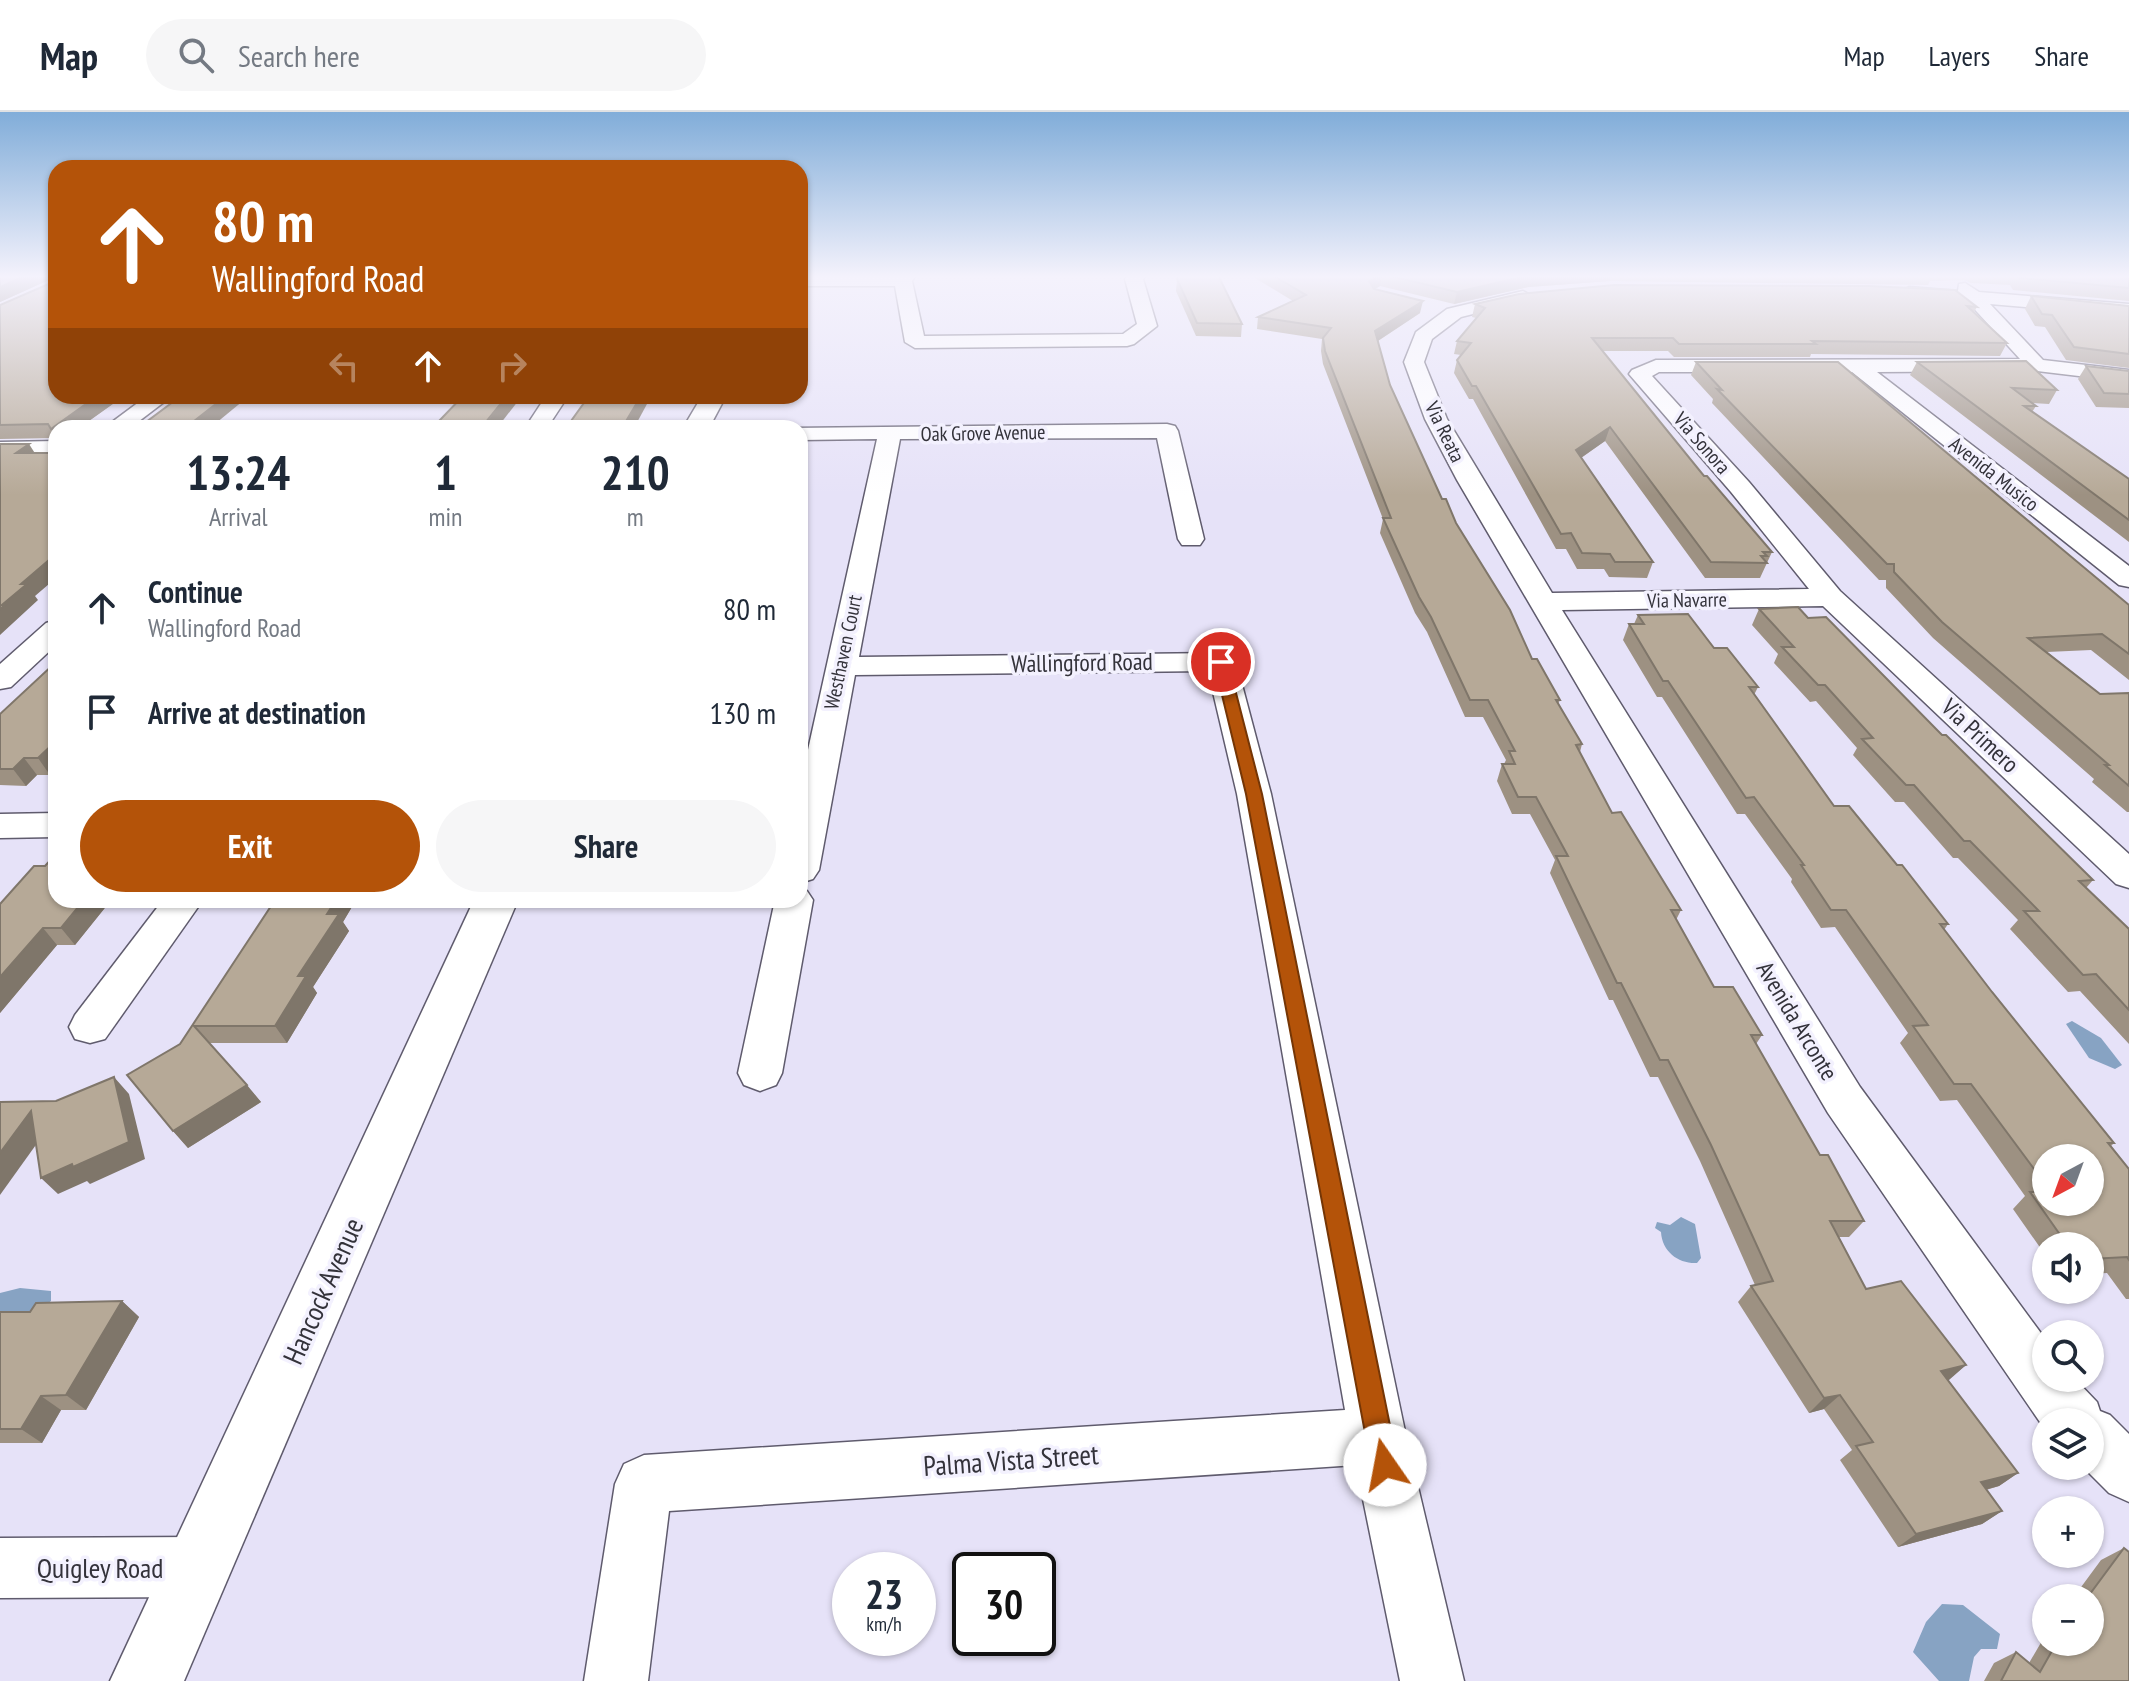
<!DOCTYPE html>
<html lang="en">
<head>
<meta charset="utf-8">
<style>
	body { margin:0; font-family:"PT Sans Narrow",sans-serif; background:#f6f6f7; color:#1f2937; height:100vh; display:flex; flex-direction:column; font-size:30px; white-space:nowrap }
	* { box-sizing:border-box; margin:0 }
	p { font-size:26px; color:#747a83 }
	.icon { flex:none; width:44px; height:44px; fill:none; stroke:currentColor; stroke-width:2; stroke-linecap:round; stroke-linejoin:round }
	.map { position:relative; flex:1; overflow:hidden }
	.details { position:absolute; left:48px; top:308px; width:760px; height:488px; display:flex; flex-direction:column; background:#fff; border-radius:24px; box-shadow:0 2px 6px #0004 }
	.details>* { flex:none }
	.top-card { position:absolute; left:48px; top:48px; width:760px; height:244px; border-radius:24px; box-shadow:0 2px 6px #0004; background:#b45309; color:#fff; overflow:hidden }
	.needle { width:52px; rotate:221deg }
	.buttons { position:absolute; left:2032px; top:1032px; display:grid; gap:16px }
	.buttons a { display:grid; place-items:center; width:72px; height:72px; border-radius:50%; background:#fff; box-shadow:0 2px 6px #0004; font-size:40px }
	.speed { position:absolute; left:832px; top:1440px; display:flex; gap:16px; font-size:40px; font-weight:700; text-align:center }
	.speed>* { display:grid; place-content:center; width:104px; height:104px; border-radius:50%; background:#fff; box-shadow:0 2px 6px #0004; line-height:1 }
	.speed small { font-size:20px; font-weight:400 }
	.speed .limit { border:4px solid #111; border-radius:12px; background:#fff; color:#111 }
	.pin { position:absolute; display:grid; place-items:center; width:68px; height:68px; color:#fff; margin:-34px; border:4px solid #fff; border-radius:50%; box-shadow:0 2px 8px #0007 }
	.me { position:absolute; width:88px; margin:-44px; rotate:348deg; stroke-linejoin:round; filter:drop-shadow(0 0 6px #0008) }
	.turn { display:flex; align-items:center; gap:28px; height:168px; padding:0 32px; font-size:36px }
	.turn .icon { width:104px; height:104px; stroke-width:2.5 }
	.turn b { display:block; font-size:56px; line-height:68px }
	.lanes { display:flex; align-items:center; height:76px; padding:0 32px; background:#0003; justify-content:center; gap:40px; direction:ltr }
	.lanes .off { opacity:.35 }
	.eta { display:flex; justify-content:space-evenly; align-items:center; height:136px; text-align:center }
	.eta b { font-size:48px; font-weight:700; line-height:56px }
	.primary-button { display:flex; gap:16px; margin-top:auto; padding:16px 32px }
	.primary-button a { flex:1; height:92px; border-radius:48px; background:#b45309; color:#fff; font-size:32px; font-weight:700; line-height:92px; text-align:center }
	.primary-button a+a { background:#f6f6f7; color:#1f2937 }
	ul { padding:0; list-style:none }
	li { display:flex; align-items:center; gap:24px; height:104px; padding:0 32px }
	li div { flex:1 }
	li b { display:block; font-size:30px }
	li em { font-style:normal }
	header { display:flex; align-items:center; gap:48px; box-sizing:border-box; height:112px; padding:0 40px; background:#fff; border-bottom:2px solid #e0e1e3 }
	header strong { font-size:38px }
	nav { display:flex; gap:44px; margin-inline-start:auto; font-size:28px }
	.search { width:560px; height:72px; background:#f6f6f7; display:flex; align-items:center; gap:20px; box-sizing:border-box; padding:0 28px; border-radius:44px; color:#747a83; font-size:30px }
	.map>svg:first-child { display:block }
	.water { fill:#87a3c3 }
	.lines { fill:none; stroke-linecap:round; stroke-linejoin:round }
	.minor-casing { stroke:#5f5b6d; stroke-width:3 }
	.major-casing { stroke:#5f5b6d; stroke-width:3 }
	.minor { fill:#fff; fill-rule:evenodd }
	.major { fill:#fff; fill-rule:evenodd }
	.wall { fill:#9d9182; fill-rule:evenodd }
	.shaded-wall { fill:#7f766a }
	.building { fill:#b6a997; stroke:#7f766a; stroke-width:2 }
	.route { fill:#b45309; stroke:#753606; stroke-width:2 }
	.labels { text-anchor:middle; stroke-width:7; stroke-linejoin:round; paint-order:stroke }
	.far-street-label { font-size:20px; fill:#33323a; stroke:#f3f1fe }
	.street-label { font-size:24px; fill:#33323a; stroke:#f3f1fe }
	.near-street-label { font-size:28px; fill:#33323a; stroke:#f3f1fe }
</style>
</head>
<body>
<header>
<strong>Map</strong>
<div class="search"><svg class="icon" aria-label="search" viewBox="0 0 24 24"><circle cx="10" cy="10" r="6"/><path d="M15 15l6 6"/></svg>Search here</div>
<nav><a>Map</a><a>Layers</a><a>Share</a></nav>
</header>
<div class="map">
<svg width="2129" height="1569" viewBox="0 0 2129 1569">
	<rect width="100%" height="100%" fill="#e6e2f8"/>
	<g class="water">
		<polygon points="2072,909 2101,926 2122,953 2115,957 2089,946 2066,912"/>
		<path d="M1681,1105L1695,1112L1701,1146L1697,1151C1679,1152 1662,1140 1661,1120L1655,1116L1657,1110L1670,1113Z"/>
		<polygon points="20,1176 51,1179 51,1189 29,1206 15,1199 0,1205 0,1181"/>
		<polygon points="1942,1492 1963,1493 2000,1522 1997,1537 1981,1537 1974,1545 1969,1569 1939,1569 1913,1540 1926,1510"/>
	</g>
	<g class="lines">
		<g class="minor-casing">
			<g id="minor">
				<polygon points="916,163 912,169 924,224 1123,222 1137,212 1125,167 1128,163 1146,163 1143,167 1157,214 1134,232 1127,234 915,236 905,230 895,174 800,174 802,164"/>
				<polygon points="1965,171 1979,180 2129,192 2129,204 1990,192 2043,248 2129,258 2129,270 2037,259 1877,260 2129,454 2129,475 2119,473 1852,260 1659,260 1652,264 1749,370 1840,479 2129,742 2129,776 2116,772 1823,494 1562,498 1860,975 2046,1228 2046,1266 2074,1266 2097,1290 2100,1299 2110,1303 2129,1322 2129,1390 2109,1381 2082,1354 2090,1354 2090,1310 2046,1310 2046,1319 2044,1316 1828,1001 1457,368 1425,307 1404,250 1416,220 1447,197 1523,179 1532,184 1529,188 1461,205 1432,227 1424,250 1447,307 1552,481 1809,477 1731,380 1629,262 1632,258 1656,248 2020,247 1968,190 1909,185 1900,180 1909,175 1958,179 1959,172"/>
				<polygon points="147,284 172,284 130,316 104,316"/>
				<polygon points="546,284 568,284 547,316 525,316"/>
				<polygon points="1167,312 1175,314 1178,319 1204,427 1200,433 1182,433 1178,427 1157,326 900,327 859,545 1221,541 1232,544 1236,550 1271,682 1406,1324 1464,1569 1400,1569 1356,1353 669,1399 648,1569 584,1569 615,1372 624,1352 644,1343 1345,1298 1237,682 1208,559 855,563 819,758 813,767 800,771 800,674 877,327 800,328 800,316 793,316"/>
				<polygon points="56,329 56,343 0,344 0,330"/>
				<polygon points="56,508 56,533 11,575 0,577 0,552 46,511"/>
				<polygon points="56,701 56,725 0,726 0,702"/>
				<polygon points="800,776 807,779 813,788 782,961 776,973 760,979 744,973 738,961 775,788 800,788"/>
				<polygon points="163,788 203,788 105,927 90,931 75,927 69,915 75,903"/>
				<polygon points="200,1425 221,1434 230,1455 221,1476 200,1485 0,1486 0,1426"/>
			</g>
		</g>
		<g class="major-casing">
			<g id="major">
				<polygon points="702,284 726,284 709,316 683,316"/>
				<polygon points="474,788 518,788 184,1569 110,1569"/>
			</g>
		</g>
		<use href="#minor" class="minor"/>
		<use href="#major" class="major"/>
	</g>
	<g class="wall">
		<polygon points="0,163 56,163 56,284 124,284 79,316 56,316 56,326 0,327 0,193 51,171 51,167 0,190"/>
		<polygon points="1250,163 2129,163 2129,189 2013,178 2010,173 1971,171 1964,168 1930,169 1928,173 1610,169 1528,175 1454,192 1380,174 1375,177 1420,201 1378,229 1390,273 1442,387 1532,547 1560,588 1558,592 1582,632 1580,640 1612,701 1681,798 1676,808 1714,875 1762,923 1756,932 1820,1043 1864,1109 1849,1125 1839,1125 1866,1177 1966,1253 1948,1268 2018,1361 1999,1374 1986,1378 2002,1399 1982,1412 1898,1435 1840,1348 1852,1338 1824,1297 1809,1301 1738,1190 1751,1174 1755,1173 1700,1049 1658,965 1650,965 1613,888 1609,888 1550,761 1555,748 1530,702 1512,702 1497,669 1502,652 1504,652 1506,648 1483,605 1465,605 1427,520 1415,501 1380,421 1383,407 1323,252 1321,239 1322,227 1257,217 1258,205 1293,189"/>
		<polygon points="1177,167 1242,212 1241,225 1196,224 1176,179"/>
		<polygon points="1614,173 1977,195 1974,200 2007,231 2000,244 1811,242 1810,245 1674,245 1668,239 1602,239 1704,364 1772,440 1760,466 1705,466 1605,329 1581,346 1653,450 1647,466 1609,465 1604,457 1577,457 1566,437 1556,437 1473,287 1469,287 1454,261 1457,248 1461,243 1454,242 1457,229 1476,206 1472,205 1475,192"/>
		<polygon points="2031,184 2129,194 2129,256 2066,248 2045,215 2035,214 2025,197"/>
		<polygon points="1696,250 2129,493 2129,568 2091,538 2047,540 2100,582 2129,581 2129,700 2127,700 2092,670 2094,667 1933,526 1886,476 1886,468 1879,468 1712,291 1713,287 1691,263"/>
		<polygon points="1917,250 2057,278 2049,292 2032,291 2036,294 2032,300 2129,367 2129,430 1910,263"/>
		<polygon points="2086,254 2129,259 2129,296 2096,295 2078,267"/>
		<polygon points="439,309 497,316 442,316"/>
		<polygon points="1759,497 1808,506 1942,623 2093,768 2086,776 2129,817 2129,932 2080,879 2068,880 2010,817 2018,808 1958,746 1953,746 1904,690 1895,690 1853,643 1857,636 1816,589 1810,590 1774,551 1778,542 1752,513"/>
		<path d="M1638,503L1714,536L1758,575L1754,583L1834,694L1897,753L1948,812L1944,818L1992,880L2114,1031L2111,1034L2129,1057V1187H2126L2107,1161L2090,1162V1134H2046V1144L2013,1097L2025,1084L1957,988L1940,989L1900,931L1908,921L1835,815L1821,816L1791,770L1792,767L1745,702H1737L1662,585H1657L1623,528L1629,512H1634ZM2046,1046L2090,1090H2046Z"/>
		<polygon points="56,550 50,663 37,663 26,674 0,673 0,602"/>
		<polygon points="56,788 119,788 115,792 108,792 75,833 57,833 0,901 0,792"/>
		<polygon points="264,788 356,788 343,810 349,819 313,875 317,881 287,931 209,931 261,990 188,1036 173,1019 180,932 273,791 266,791"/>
		<polygon points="122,1189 139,1205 86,1298 61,1298 42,1331 0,1331 0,1200 30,1200"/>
		<polygon points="2124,1436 2129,1569 1984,1569 1994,1551 2016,1540 2029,1551 2046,1522 2046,1530 2090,1530 2090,1486 2073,1486 2101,1448"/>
	</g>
	<g class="shaded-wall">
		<polygon points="26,163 54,163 55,165 0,190 0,175"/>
		<polygon points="1380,163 1382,163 1380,174 1367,181 1369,169"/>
		<polygon points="1531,163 1612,163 1610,169 1528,175 1454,192 1457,180"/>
		<polygon points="1423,189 1420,201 1373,232 1375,219"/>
		<polygon points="97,284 124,284 79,316 56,316 56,326 51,317"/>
		<polygon points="226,284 249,284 210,316 163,316"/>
		<polygon points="507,284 522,284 497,316 482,316"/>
		<polygon points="638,284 645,284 647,292 634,316 622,316"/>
		<polygon points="1610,315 1605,329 1572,352 1576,338"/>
		<polygon points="29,332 38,346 16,341"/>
		<polygon points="56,442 56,466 35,484 38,488 0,523 0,497 2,493 21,472"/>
		<polygon points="56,629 56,657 50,663 38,646"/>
		<polygon points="24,646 37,663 26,674 13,657"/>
		<polygon points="84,788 105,788 108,792 75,833 61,816"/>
		<polygon points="336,788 356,788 343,810 349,819 313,875 317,881 287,931 275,914 327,802"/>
		<polygon points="43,816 57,833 0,901 0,865"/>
		<polygon points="114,965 129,982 145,1047 90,1072 87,1069 58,1082 41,1066"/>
		<polygon points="247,973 261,990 188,1036 173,1019"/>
		<polygon points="31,999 48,1016 0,1083 0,1041"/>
		<polygon points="122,1189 139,1205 86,1298 66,1283"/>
		<polygon points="1966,1253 1949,1268 1924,1274 1941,1259"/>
		<polygon points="1840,1283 1824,1297 1809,1301 1824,1286"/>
		<polygon points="41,1284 61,1298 42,1331 21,1317"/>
		<polygon points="2018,1361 1999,1374 1962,1384 1981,1370"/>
		<polygon points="2002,1399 1982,1412 1898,1435 1916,1422"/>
	</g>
	<g class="building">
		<polygon points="0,163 26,163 0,175"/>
		<polygon points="51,163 56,163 56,284 97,284 51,317 48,312 0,313 0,193 51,171"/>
		<polygon points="1180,163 1218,163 1242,212 1197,211 1177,167"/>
		<polygon points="1272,163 1380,163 1369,169 1374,177 1423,189 1375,219 1390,273 1442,387 1446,387 1456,411 1510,498 1532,547 1537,547 1560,588 1556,588 1582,632 1576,633 1612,701 1621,700 1681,798 1671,798 1714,875 1733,875 1762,923 1751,923 1820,1043 1828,1043 1864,1109 1830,1109 1866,1177 1901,1169 1966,1253 1941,1259 2018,1361 1981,1370 2002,1399 1916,1422 1856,1334 1873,1330 1840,1283 1824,1286 1751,1174 1773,1169 1711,1033 1668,948 1660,948 1621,871 1617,871 1556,744 1568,744 1536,685 1518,685 1502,652 1515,652 1509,639 1515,639 1488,588 1470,588 1431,505 1419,485 1383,406 1391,406 1325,239 1323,226 1331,216 1258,205 1306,183"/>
		<polygon points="1386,163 1531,163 1457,180"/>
		<polygon points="2017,163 2129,163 2129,176 2020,166"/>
		<polygon points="1614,173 1869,174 1955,178 1977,195 1967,194 2007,231 1812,229 1816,232 1679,232 1673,226 1592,226 1704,364 1707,364 1772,440 1763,440 1767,444 1761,444 1767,451 1711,450 1610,315 1576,338 1653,450 1615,450 1610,442 1582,441 1571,421 1561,422 1476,274 1472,274 1457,248 1471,231 1457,229 1485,196 1475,192 1519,182"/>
		<polygon points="2031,184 2129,194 2129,242 2074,235 2052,203 2042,202"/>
		<polygon points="2026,249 2057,278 2012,276 2036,294 2024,294 2129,367 2129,408 1917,250"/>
		<polygon points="1696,250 1838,250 2129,493 2129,542 2102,522 2028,526 2100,582 2129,581 2129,674 2105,653 2109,653 1942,510 1894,460 1894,452 1887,452 1717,277 1722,278"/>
		<polygon points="2086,254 2129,259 2129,282 2104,281"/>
		<polygon points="181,284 226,284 189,313 163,316 138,316"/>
		<polygon points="463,284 507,284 482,315 439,309"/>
		<polygon points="589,284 641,284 622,316 566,316"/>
		<polygon points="0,332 29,332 16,341 56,341 56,442 21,472 27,472 2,493 5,493 0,497"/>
		<polygon points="1798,495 1808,506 1826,505 1942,623 1946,623 2093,768 2079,769 2129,817 2129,898 2096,862 2083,863 2024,799 2039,799 1970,729 1964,729 1914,673 1906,673 1862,627 1873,626 1825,573 1818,573 1782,535 1794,535 1759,497"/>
		<polygon points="1688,502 1714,536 1727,536 1758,575 1749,575 1834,694 1849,694 1897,753 1902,753 1948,812 1940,812 1992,880 2114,1031 2108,1031 2129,1057 2129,1148 2127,1145 2090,1147 2090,1134 2068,1134 2030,1080 2046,1080 2046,1090 2090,1090 2090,1046 2046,1046 2046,1073 1971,972 1954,972 1913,914 1928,913 1846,798 1831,798 1801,753 1804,753 1754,685 1746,686 1668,569 1663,569 1629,512 1644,512 1638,503"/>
		<polygon points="56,550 56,629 38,646 24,646 13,657 0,657 0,602"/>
		<polygon points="56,742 56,788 84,788 61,816 43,816 0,865 0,792 34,754 45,754"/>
		<polygon points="275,788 336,788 327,802 339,802 298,864 306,864 275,914 194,914 247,973 173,1019 127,963 180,932"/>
		<polygon points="114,965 129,1030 73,1055 72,1052 41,1066 31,999 0,1041 0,990 56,989"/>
		<polygon points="122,1189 66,1283 41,1284 21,1317 0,1317 0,1200 30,1200 36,1191"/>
		<polygon points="2124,1436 2129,1440 2129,1569 2001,1569 2016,1540 2040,1560 2057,1530 2090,1530 2090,1486 2087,1486"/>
	</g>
	<linearGradient id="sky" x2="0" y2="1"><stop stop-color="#81add9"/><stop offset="0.43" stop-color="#f4f2fc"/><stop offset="1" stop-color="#f4f2fc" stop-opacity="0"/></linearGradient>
	<rect width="2129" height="383" fill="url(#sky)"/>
	<polygon class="route" points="1221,546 1228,550 1262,682 1398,1353 1394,1363 1385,1367 1375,1363 1371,1353 1246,682 1214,550"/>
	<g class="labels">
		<g class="far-street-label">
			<text transform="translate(1445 320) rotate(64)" y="7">Via Reata</text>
			<text transform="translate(983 321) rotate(-1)" y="7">Oak Grove Avenue</text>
			<text transform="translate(1702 331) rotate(49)" y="7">Via Sonora</text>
			<text transform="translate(1994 362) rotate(38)" y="7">Avenida Musico</text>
			<text transform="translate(1687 488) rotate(-1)" y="7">Via Navarre</text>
			<text transform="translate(843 540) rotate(-78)" y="7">Westhaven Court</text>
		</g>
		<g class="street-label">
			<text transform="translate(1082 551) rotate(-1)" y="8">Wallingford Road</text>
			<text transform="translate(1980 624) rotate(43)" y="8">Via Primero</text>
			<text transform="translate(1797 909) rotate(59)" y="8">Avenida Arconte</text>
		</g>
		<g class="near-street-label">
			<text transform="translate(323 1179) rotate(-66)" y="10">Hancock Avenue</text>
			<text transform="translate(1011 1348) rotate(-4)" y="10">Palma Vista Street</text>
			<text x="100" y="1466">Quigley Road</text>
		</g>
	</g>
</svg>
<div class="buttons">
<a><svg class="needle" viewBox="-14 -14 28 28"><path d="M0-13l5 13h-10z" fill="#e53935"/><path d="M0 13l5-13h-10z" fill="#747a83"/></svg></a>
<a><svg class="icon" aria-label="sound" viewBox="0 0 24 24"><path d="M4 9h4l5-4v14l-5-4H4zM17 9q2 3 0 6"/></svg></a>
<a><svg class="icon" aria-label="search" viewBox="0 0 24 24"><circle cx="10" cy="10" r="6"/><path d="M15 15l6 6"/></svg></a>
<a><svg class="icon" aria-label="layers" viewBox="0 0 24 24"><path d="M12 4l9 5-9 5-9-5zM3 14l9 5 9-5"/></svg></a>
<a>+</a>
<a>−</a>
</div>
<div class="speed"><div>23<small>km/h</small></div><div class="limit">30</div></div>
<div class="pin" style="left:1221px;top:550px;background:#d93025"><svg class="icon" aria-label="arrive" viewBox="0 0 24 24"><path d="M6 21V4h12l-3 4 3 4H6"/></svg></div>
<svg class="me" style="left:1385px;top:1353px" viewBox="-20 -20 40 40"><circle r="19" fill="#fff"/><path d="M0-13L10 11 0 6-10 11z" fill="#b45309"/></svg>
<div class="top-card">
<div class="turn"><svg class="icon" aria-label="ahead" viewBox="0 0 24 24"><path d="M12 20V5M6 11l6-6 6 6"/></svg><div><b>80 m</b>Wallingford Road</div></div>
<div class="lanes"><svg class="icon off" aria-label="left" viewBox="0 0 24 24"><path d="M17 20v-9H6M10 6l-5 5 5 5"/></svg><svg class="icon" aria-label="ahead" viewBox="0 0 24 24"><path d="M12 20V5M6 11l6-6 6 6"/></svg><svg class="icon off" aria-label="right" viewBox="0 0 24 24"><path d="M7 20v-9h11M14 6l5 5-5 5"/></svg></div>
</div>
<section class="details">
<div class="eta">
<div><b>13:24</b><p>Arrival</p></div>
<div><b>1</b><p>min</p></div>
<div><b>210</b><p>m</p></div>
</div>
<ul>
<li><svg class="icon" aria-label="ahead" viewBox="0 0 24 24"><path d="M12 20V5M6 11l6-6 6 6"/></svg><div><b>Continue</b><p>Wallingford Road</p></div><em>80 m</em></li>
<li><svg class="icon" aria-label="arrive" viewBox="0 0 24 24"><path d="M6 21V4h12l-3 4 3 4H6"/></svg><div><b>Arrive at destination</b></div><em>130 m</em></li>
</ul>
<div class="primary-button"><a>Exit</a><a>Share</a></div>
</section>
</div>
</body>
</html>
